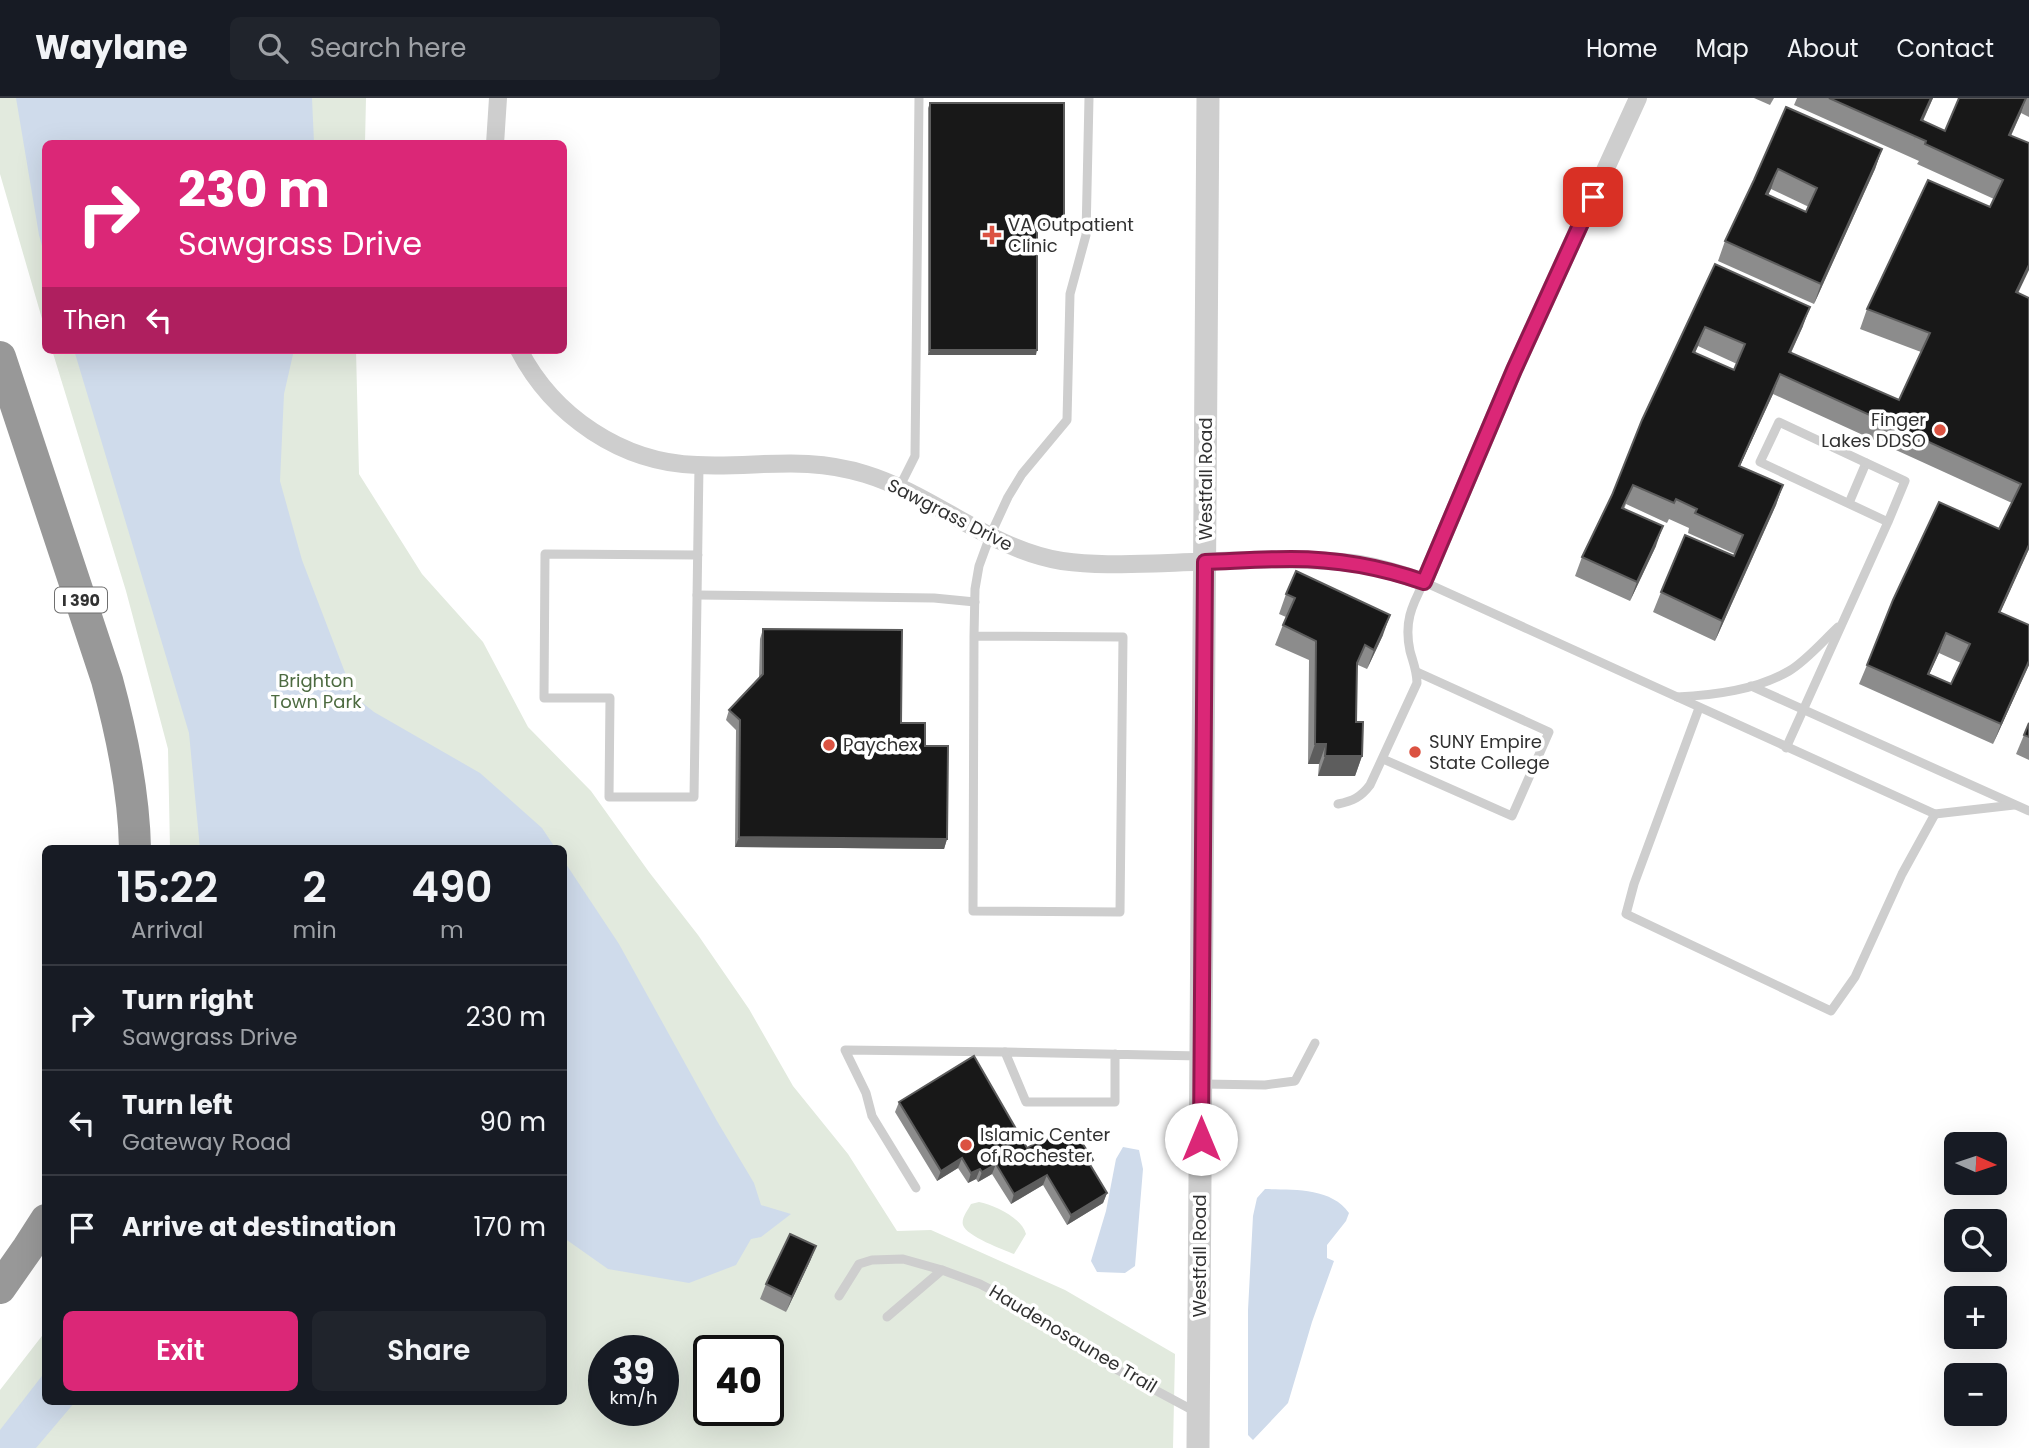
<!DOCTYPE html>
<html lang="en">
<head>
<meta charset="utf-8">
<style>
	body { margin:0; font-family:Poppins,sans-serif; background:#20242c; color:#f1f3f6; height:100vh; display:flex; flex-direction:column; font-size:26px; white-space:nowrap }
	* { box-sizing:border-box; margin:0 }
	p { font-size:23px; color:#9ea1a6 }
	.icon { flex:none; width:38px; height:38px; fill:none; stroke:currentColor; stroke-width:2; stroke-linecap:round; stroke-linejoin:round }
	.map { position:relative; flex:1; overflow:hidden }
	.side { position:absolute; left:42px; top:747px; width:525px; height:560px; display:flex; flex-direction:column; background:#171b24; border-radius:10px; box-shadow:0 7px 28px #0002 }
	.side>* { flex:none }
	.banner { position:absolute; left:42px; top:42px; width:525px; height:214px; border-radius:10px; box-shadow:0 7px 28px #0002; background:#db2777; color:#fff; overflow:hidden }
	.needle { width:46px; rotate:93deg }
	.controls { position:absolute; left:1944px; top:1034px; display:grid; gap:14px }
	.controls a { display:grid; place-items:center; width:63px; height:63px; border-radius:10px; background:#171b24; box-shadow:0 7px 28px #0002; font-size:35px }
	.speed { position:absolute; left:588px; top:1237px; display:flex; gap:14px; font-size:35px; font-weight:700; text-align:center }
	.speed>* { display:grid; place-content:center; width:91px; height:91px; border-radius:50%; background:#171b24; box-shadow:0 7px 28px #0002; line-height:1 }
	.speed small { font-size:18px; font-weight:400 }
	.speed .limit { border:4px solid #111; border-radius:10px; background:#fff; color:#111 }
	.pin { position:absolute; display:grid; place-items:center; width:60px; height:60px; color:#fff; margin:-30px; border-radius:14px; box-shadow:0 4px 10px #0006 }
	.me { position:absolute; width:77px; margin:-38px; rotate:0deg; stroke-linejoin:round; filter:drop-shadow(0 0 5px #0008) }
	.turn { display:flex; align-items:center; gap:24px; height:147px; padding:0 21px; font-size:32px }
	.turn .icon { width:91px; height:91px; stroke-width:2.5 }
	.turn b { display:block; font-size:49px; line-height:60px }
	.then { display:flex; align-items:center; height:66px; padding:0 21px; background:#0003; gap:14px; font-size:26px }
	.eta { display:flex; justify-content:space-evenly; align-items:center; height:119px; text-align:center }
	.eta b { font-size:42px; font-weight:600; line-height:49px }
	.button { display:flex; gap:14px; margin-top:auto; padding:14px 21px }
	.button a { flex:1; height:80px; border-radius:10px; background:#db2777; color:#fff; font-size:28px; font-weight:600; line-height:80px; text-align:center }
	.button a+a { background:#20242c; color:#f1f3f6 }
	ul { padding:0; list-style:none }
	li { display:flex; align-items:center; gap:21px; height:105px; padding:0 21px; border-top:2px solid #363941 }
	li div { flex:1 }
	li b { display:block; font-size:26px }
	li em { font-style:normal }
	header { display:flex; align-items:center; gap:42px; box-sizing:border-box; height:98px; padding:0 35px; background:#171b24; border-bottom:2px solid #363941 }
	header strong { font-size:33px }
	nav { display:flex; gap:38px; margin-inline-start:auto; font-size:24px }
	.search { width:490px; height:63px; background:#20242c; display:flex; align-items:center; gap:18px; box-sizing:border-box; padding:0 24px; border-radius:10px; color:#9ea1a6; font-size:26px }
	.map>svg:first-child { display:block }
	.green { fill:#e2eade; fill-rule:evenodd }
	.water { fill:#cfdbeb }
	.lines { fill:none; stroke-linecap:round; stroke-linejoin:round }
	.service { stroke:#cecece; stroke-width:9 }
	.minor { stroke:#cecece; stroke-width:18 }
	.tertiary { stroke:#cecece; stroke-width:23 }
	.motorway { stroke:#989898; stroke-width:32 }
	.wall { fill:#8c8c8c; fill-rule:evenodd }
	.shaded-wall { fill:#5d5d5d }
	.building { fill:#181818; stroke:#5d5d5d; stroke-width:2; fill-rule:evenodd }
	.route-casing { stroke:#8e194d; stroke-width:18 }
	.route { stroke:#db2777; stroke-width:12 }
	.poi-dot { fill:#db5241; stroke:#fff; stroke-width:2.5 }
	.labels { text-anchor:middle; stroke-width:7; stroke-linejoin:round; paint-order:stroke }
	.shield { fill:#fff; stroke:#6f6f6f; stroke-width:2 }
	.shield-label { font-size:16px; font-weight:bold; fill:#313131 }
	.poi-label { font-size:18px; fill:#313131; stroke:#fff; text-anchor:start }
	.street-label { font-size:18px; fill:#313131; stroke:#fff }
	.park-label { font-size:18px; fill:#4d6b41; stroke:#fff }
</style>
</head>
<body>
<header>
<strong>Waylane</strong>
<div class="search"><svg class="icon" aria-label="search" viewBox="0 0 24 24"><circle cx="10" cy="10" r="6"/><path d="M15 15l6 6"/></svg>Search here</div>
<nav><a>Home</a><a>Map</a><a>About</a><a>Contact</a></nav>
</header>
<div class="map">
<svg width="2029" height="1350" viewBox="0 0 2029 1350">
	<rect width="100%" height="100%" fill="#fff"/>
	<g class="green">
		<polygon points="0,0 366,0 365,45 46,46 45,231 0,76"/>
		<path d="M52,252H356L359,376L422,476L483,544L528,629L591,693L649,774L698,837L749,911L793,988L848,1056L897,1133L931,1132L1065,1192L1175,1256L1173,1350H0V1292L45,1234L46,1304H564V751H170L168,651L126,493ZM604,1253H663V1312H604ZM709,1253H768V1312H709Z"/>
		<path d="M979,1104C994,1107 1022,1120 1026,1136L1014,1156C1004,1152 966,1138 963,1127C961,1120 968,1112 971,1106Z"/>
	</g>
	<g class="water">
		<polygon points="16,0 312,0 314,45 46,46 45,159 39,137"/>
		<polygon points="74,252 294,252 284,296 280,383 302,462 354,598 374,614 480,675 542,730 556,751 200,751 189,635"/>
		<polygon points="564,763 619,846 717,1023 754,1085 761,1107 791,1116 761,1139 751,1141 736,1167 689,1185 608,1171 564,1140"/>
		<polygon points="1123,1049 1139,1052 1143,1071 1135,1168 1125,1175 1097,1174 1091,1163 1106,1113 1116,1061"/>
		<path d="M1265,1091C1293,1092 1331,1089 1349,1115L1346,1123L1327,1147V1160L1334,1163L1312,1224L1288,1305L1253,1342L1248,1337V1212L1253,1118L1257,1100Z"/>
		<polygon points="45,1274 46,1304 75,1304 36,1350 0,1350 0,1332"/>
	</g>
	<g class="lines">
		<g class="service">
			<polyline points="899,390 915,358 919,0"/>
			<polyline points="1849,405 1866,365"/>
			<polyline points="698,457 545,456 544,600 610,600 609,699 694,699 699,368"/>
			<polyline points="697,497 934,500 975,504"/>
			<polyline points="974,538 1123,539 1120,814 973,813 974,538 975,491 979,468 990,438 1008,399 1022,376 1067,322 1070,196 1086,137 1089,0"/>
			<polyline points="1751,588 2029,713"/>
			<path d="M1677,599C1715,597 1756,592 1789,573C1806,563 1824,542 1838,529"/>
			<polyline points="1699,610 1634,786 1626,816 1831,913 1855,879 1902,776 1935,716"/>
			<polyline points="1786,650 1888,424 1905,383 1779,324 1760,364 1888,424"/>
			<polyline points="1383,661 1512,718 1549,634 1417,574"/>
			<path d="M1338,706C1353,703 1361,699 1370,687L1417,585C1417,573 1413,564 1410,553C1404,525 1411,509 1424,484L1935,716L2014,707"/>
			<polyline points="1115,956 1115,1004 1026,1004 1005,954 1200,958"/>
			<polyline points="1203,986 1265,987 1295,983 1315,945"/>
			<polyline points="916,1090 872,1018 866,995 845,952 1005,954"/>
			<polyline points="839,1198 859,1166 872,1162 903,1161 942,1172 980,1186 1001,1197 1099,1262 1196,1314"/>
			<polyline points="887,1219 942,1172"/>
		</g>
		<g class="minor">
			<polyline points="495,46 498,0"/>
			<path d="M519,252C553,318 622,365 697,367C756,370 805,357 865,376C934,397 989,451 1062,463C1097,468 1132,466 1168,465C1229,463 1291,458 1352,465C1377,468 1401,476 1424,484L1514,272L1638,0"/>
		</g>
		<polyline class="tertiary" points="1198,1350 1208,0"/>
		<g class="motorway">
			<path d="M0,259L107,582C122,637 134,694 135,751"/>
			<polyline points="0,1190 28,1150 46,1122"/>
		</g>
	</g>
	<g class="wall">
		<polygon points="1754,0 1774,0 1770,7"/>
		<path d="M1797,0H1933L1923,23L1945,33L1959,0H2029V19L2021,15L2011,38L2029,451L2000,514L2029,527V567L1993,646L1859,586L1867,567L1999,431L2012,405L1773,296L1740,368L1783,387L1776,407L1715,543L1653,514L1661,494L1734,458L1735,456L1688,435L1689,430L1669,421L1667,425L1626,406L1624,411L1656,448L1630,503L1575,478L1582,459L1612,397L1715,166L1803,228L1791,255L1899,302L1921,254L1860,231L1867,211L1990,109L1994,101L1917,66L1919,63L1794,7ZM1698,248L1737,266L1734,272L1695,255ZM1939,555L1961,565L1951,586L1929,577Z"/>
		<polygon points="930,5 1064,127 1062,132 1037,132 1036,257 928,257 928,10"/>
		<path d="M1786,9L1882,51L1875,71L1814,206L1718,163L1725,143L1754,82ZM1771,91L1809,109L1806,114L1768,97Z"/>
		<polygon points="1286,496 1383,537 1367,571 1358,567 1357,570 1356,624 1362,658 1355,678 1318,678 1319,666 1308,666 1309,562 1275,547 1286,519 1279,516"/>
		<polygon points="763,531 901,625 925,648 947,741 944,751 735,749 736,632 726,622 729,612 759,580 760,541"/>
		<polygon points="2029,625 2029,662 2016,656"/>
		<polygon points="899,1004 1027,1050 1053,1042 1091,1068 1107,1095 1103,1105 1067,1127 1043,1087 1011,1106 992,1076 978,1084 976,1081 968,1085 958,1070 937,1083 895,1014"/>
		<polygon points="816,1148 810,1163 786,1214 760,1201 766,1186"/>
	</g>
	<g class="shaded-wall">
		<polygon points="1931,0 1933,0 1914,42 1921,22"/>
		<polygon points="2026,0 2021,15 2002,57 2009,37"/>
		<polygon points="1882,51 1875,71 1814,206 1821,186"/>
		<polygon points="1778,71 1771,91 1759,116 1766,96"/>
		<polygon points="1037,127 1064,127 1062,132 1035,132"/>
		<polygon points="2029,167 2029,172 2009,214 2016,194"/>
		<polygon points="1810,209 1803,228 1782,274 1789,254"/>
		<polygon points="1705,229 1698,248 1686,274 1693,254"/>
		<polygon points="930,252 1037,252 1036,257 928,257"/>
		<polygon points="1780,276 1773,296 1731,387 1739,368"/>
		<polygon points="1783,387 1776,407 1715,543 1722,523"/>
		<polygon points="1663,428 1656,448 1630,503 1637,484"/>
		<polygon points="2029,447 2029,451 1992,533 1999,514"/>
		<polygon points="1390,517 1383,537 1367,571 1374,552"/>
		<polygon points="1946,535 1939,555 1920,596 1928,576"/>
		<polygon points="2029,563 2029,567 1993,646 2001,626"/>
		<polygon points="1315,646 1326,646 1319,666 1308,666"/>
		<polygon points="1325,658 1362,658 1355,678 1318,678"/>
		<polygon points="739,739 947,741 944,751 735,749"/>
		<polygon points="962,1060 958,1070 937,1083 941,1073"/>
		<polygon points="996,1066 992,1076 978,1084 982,1074"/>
		<polygon points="980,1071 976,1081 968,1085 971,1075"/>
		<polygon points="1047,1077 1043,1087 1011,1106 1014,1096"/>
		<polygon points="1107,1095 1103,1105 1067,1127 1071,1117"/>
		<polygon points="816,1148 810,1163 786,1214 792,1199"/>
	</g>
	<g class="building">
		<path d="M1829,0H1931L1921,22L1945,33L1959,0H2026L2009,37L2029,45V167L2016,194L2029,200V447L1999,514L2029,527V563L2001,626L1867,567L1893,502L1939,404L1999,431L2021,386L1780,276L1739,368L1783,387L1722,523L1661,494L1685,437L1734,458L1743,437L1695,415L1697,411L1676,401L1674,405L1633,387L1622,410L1663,428L1637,484L1582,459L1612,397L1642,322L1715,166L1810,209L1789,254L1899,302L1930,235L1867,211L1928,82L1990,109L2003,82L1925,46L1926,43ZM1705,229L1745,246L1734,272L1693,254ZM1946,535L1970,546L1951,586L1928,576Z"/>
		<polygon points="930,5 1064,5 1064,127 1037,127 1037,252 930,252"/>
		<path d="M1786,9L1882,51L1821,186L1725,143L1754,82ZM1778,71L1817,90L1806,114L1766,96Z"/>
		<polygon points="1296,473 1390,517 1374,552 1365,547 1357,565 1356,624 1363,624 1362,658 1325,658 1326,646 1315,646 1316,543 1283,527 1295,500 1286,496"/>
		<polygon points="763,531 902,532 901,625 925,625 925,648 948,648 947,741 739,739 740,622 729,612 763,576"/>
		<polygon points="2029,625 2029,639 2024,637"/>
		<polygon points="974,958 1027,1050 1050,1037 1053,1042 1063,1036 1064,1038 1074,1032 1093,1062 1089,1065 1107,1095 1071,1117 1047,1077 1014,1096 996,1066 982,1074 980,1071 971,1075 962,1060 941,1073 899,1004"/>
		<polygon points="790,1136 816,1148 792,1199 766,1186"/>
	</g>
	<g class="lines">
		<g class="route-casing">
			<path id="route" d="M1201,1041L1205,464C1234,463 1263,461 1291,461C1337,461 1381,469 1424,484L1514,272L1593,99"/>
		</g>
		<use href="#route" class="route"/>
	</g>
	<g class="poi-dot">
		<path d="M988.5 126.5h7v7h7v7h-7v7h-7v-7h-7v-7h7z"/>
		<circle cx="1940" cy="332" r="7"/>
		<circle cx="829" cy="647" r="7"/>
		<circle cx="1415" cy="654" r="7"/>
		<circle cx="966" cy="1047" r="7"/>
	</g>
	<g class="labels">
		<rect class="shield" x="55" y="489.5" width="52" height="25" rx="5"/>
		<g class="shield-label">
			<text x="81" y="508">I 390</text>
		</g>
		<g class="poi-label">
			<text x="1008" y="133">VA Outpatient<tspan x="1008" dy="21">Clinic</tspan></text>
			<text x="1926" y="328" text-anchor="end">Finger<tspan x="1926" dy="21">Lakes DDSO</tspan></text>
			<text x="1429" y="650">SUNY Empire<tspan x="1429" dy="21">State College</tspan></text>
			<text x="843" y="653">Paychex</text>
			<text x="980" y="1043">Islamic Center<tspan x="980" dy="21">of Rochester</tspan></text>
		</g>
		<g class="street-label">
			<text transform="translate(1206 381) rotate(-90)" y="6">Westfall Road</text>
			<text transform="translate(950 417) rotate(27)" y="6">Sawgrass Drive</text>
			<text transform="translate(1200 1158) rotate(-90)" y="6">Westfall Road</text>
			<text transform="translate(1073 1241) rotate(31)" y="6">Haudenosaunee Trail</text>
		</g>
		<g class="park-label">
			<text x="316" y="589">Brighton<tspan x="316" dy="21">Town Park</tspan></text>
		</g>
	</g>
</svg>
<div class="controls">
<a><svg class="needle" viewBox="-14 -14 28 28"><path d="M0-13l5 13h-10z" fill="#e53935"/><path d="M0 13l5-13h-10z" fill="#9ea1a6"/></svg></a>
<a><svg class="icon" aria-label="search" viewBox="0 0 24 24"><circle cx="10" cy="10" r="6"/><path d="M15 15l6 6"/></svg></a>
<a>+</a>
<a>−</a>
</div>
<div class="speed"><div>39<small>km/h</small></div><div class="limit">40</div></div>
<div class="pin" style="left:1593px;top:99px;background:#d93025"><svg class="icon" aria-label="arrive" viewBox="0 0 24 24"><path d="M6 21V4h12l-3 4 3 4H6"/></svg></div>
<svg class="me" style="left:1201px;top:1041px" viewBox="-20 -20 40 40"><circle r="19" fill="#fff"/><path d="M0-13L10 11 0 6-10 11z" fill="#db2777"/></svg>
<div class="banner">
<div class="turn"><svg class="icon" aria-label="right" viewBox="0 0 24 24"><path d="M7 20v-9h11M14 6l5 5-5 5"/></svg><div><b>230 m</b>Sawgrass Drive</div></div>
<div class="then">Then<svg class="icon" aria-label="left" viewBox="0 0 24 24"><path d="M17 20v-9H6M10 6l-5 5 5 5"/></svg></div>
</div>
<section class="side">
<div class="eta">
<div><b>15:22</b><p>Arrival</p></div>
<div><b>2</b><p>min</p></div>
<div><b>490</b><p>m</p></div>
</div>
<ul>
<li><svg class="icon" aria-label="right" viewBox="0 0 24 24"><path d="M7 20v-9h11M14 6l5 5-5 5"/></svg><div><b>Turn right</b><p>Sawgrass Drive</p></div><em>230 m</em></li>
<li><svg class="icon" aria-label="left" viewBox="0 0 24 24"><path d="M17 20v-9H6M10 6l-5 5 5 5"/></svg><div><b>Turn left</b><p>Gateway Road</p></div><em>90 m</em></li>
<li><svg class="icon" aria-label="arrive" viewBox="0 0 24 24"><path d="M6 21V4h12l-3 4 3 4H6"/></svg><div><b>Arrive at destination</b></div><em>170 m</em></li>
</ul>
<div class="button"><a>Exit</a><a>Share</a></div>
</section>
</div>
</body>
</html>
